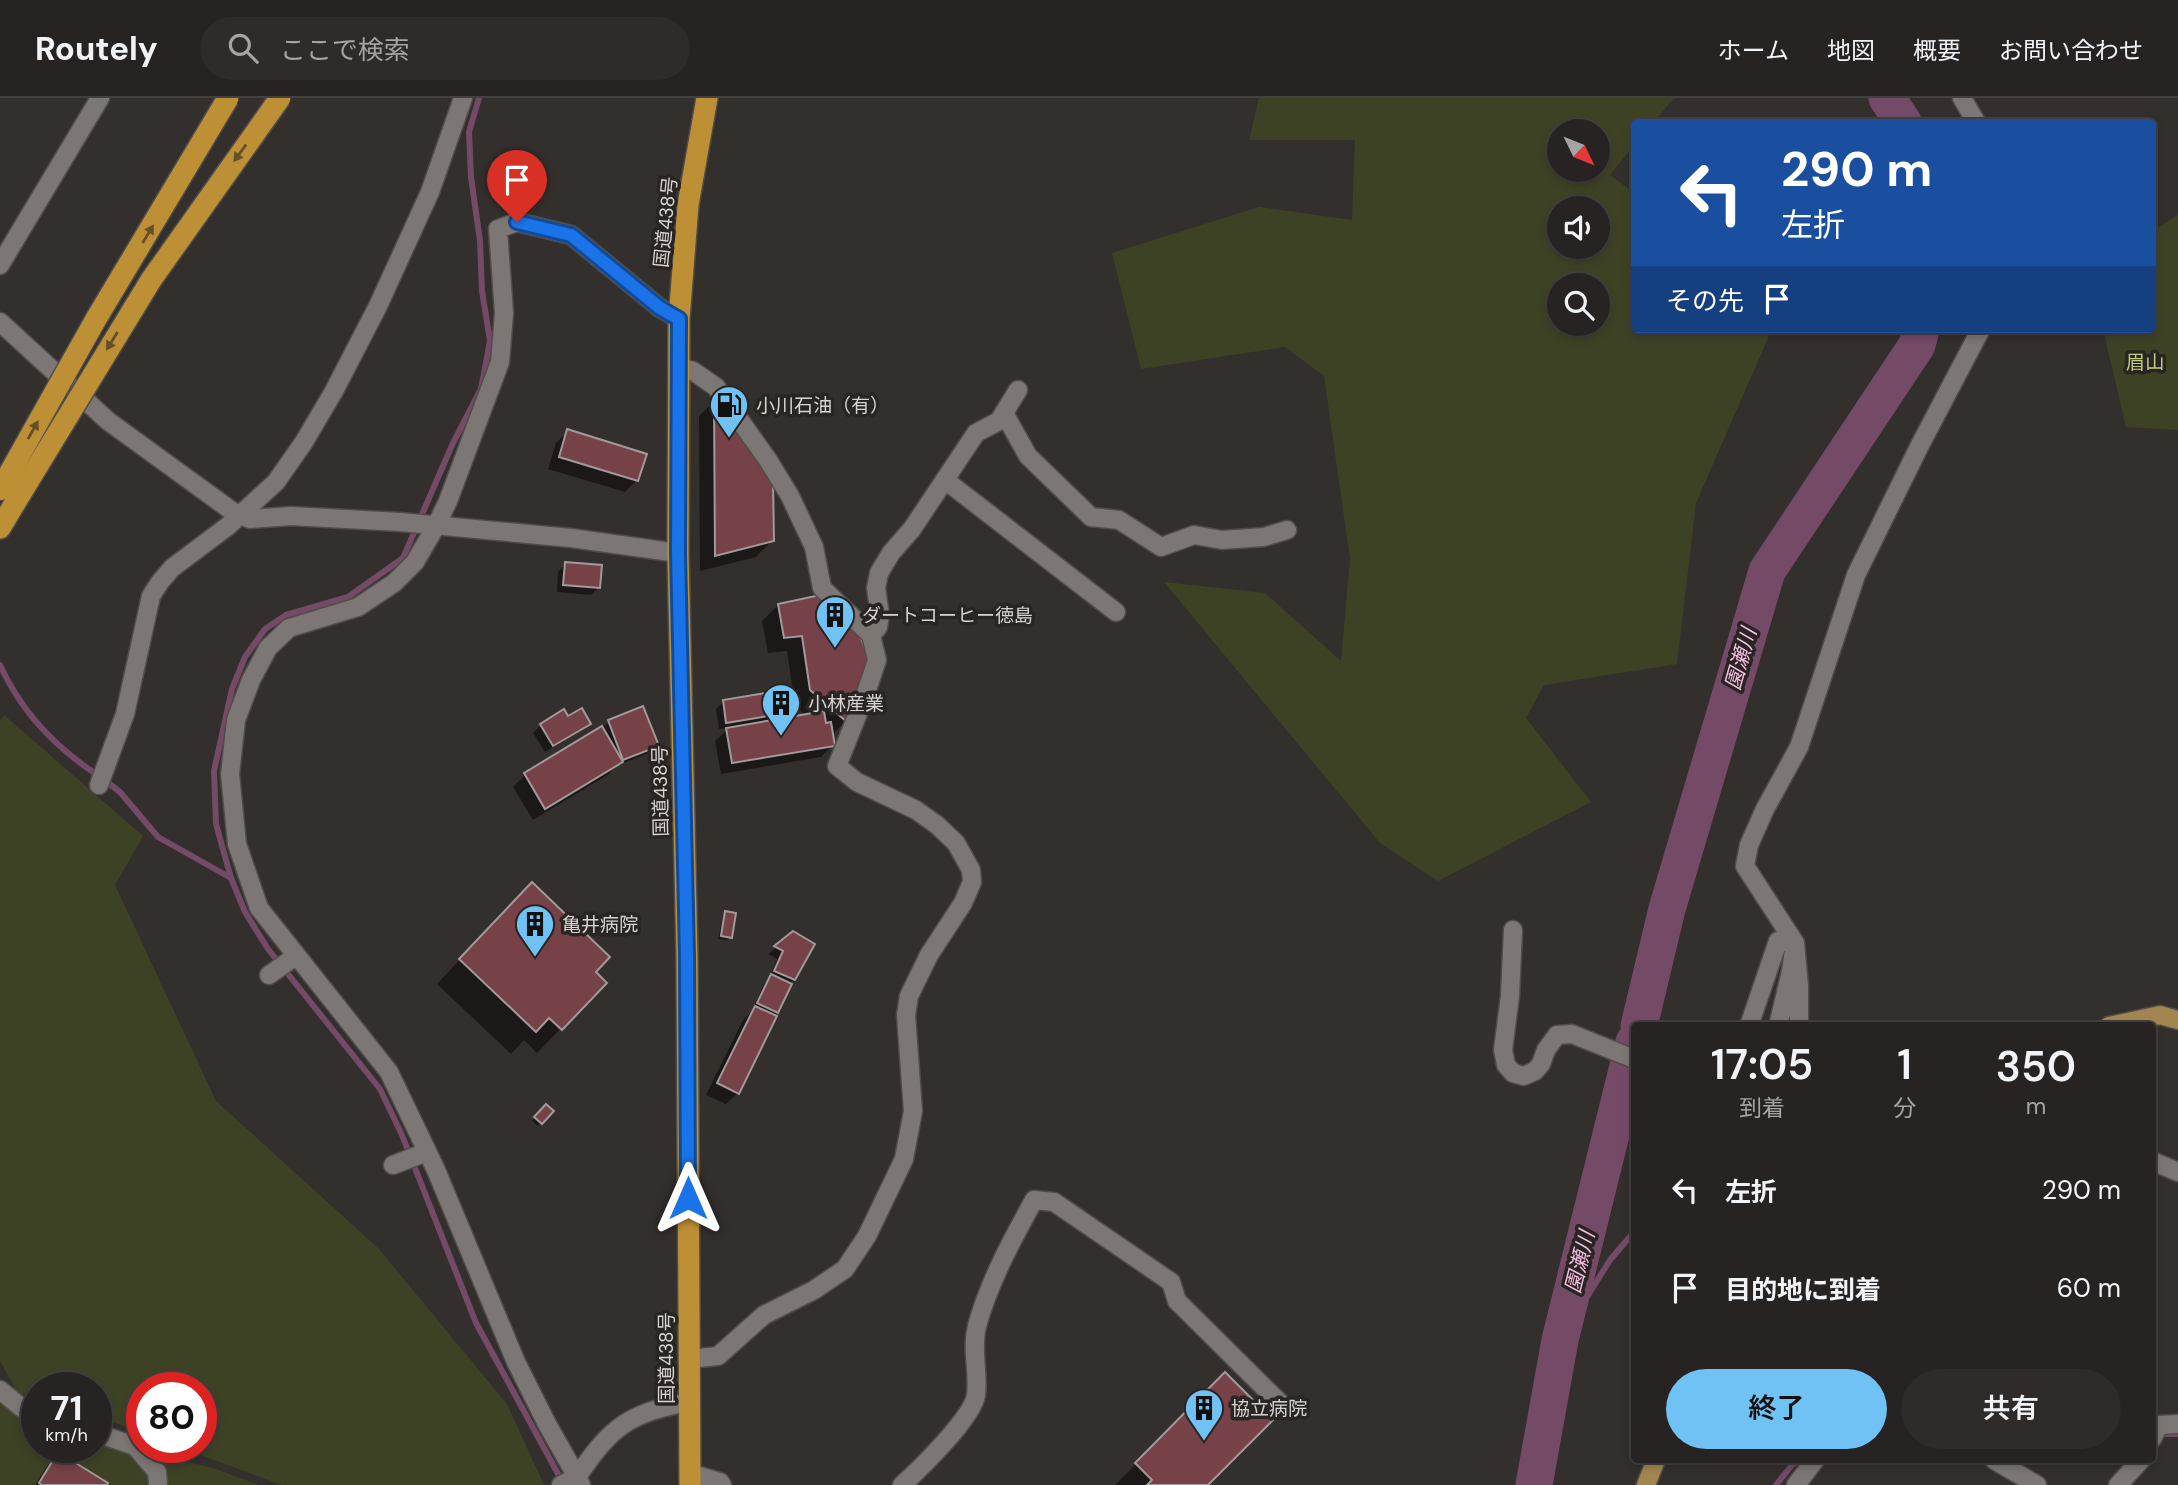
<!DOCTYPE html>
<html lang="ja">
<head>
<meta charset="utf-8">
<style>
	body { margin:0; font-family:"DM Sans","Noto Sans JP",sans-serif; background:#2e2b2a; color:#f1f3f6; height:100vh; display:flex; flex-direction:column; font-size:26px; white-space:nowrap }
	* { box-sizing:border-box; margin:0 }
	p { font-size:23px; color:#a4a4a5 }
	.icon { flex:none; width:38px; height:38px; fill:none; stroke:currentColor; stroke-width:2; stroke-linecap:round; stroke-linejoin:round }
	.map { position:relative; flex:1; overflow:hidden }
	.panel { position:absolute; left:1631px; top:924px; width:525px; height:441px; display:flex; flex-direction:column; background:#262322; border-radius:7px; box-shadow:0 4px 10px #0003,0 0 0 2px #424040 }
	.panel>* { flex:none }
	.hud { position:absolute; left:1631px; top:21px; width:525px; height:214px; border-radius:7px; box-shadow:0 4px 10px #0003,0 0 0 2px #424040; background:#1a4fa0; color:#fff; overflow:hidden }
	.needle { width:46px; rotate:133deg }
	.buttons { position:absolute; left:1547px; top:21px; display:grid; gap:14px }
	.buttons a { display:grid; place-items:center; width:63px; height:63px; border-radius:50%; background:#262322; box-shadow:0 4px 10px #0003,0 0 0 2px #424040; font-size:35px }
	.speed { position:absolute; left:21px; top:1274px; display:flex; gap:14px; font-size:35px; font-weight:700; text-align:center }
	.speed>* { display:grid; place-content:center; width:91px; height:91px; border-radius:50%; background:#262322; box-shadow:0 4px 10px #0003,0 0 0 2px #424040; line-height:1 }
	.speed small { font-size:18px; font-weight:400 }
	.speed .limit { border:10px solid #d22; background:#fff; color:#111 }
	.pin { position:absolute; display:grid; place-items:center; width:60px; height:60px; color:#fff; margin:-72px -30px; border-radius:50% 50% 50% 0; rotate:-45deg; box-shadow:0 0 7px #0007 }
	.pin .icon { rotate:45deg }
	.me { position:absolute; width:77px; margin:-38px; rotate:0deg; stroke-linejoin:round; filter:drop-shadow(0 0 5px #0008) }
	.turn { display:flex; align-items:center; gap:24px; height:147px; padding:0 35px; font-size:32px }
	.turn .icon { width:91px; height:91px; stroke-width:2.5 }
	.turn b { display:block; font-size:49px; line-height:60px }
	.then { display:flex; align-items:center; height:66px; padding:0 35px; background:#0003; gap:14px; font-size:26px }
	.eta { display:flex; justify-content:space-evenly; align-items:center; height:119px; text-align:center }
	.eta b { font-size:42px; font-weight:600; line-height:49px }
	.button { display:flex; gap:14px; margin-top:auto; padding:14px 35px }
	.button a { flex:1; height:80px; border-radius:42px; background:#70c2f4; color:#111; font-size:28px; font-weight:600; line-height:80px; text-align:center }
	.button a+a { background:#2e2b2a; color:#f1f3f6 }
	ul { padding:0; list-style:none }
	li { display:flex; align-items:center; gap:21px; height:98px; padding:0 35px }
	li div { flex:1 }
	li b { display:block; font-size:26px }
	li em { font-style:normal }
	header { display:flex; align-items:center; gap:42px; box-sizing:border-box; height:98px; padding:0 35px; background:#262322; border-bottom:2px solid #424040 }
	header strong { font-size:33px }
	nav { display:flex; gap:38px; margin-inline-start:auto; font-size:24px }
	.search { width:490px; height:63px; background:#2e2b2a; display:flex; align-items:center; gap:18px; box-sizing:border-box; padding:0 24px; border-radius:38px; color:#a4a4a5; font-size:26px }
	.map>svg:first-child { display:block }
	.green { fill:#3e4225; fill-rule:evenodd }
	.shadow { fill:#0007 }
	.lines { fill:none; stroke-linecap:round; stroke-linejoin:round }
	.stream { stroke:#754a67; stroke-width:6 }
	.river { stroke:#754a67; stroke-width:37 }
	.building { fill:#764248; stroke:#a09a9a; stroke-width:2 }
	.minor-casing { stroke:#4f4c4a; stroke-width:21 }
	.major-casing { stroke:#4f4c4a; stroke-width:21 }
	.highway-casing { stroke:#4f4c4a; stroke-width:24 }
	.minor { stroke:#7c7674; stroke-width:18 }
	.major { stroke:#a3864f; stroke-width:18 }
	.highway { stroke:#bd9036; stroke-width:21 }
	.highway-bridge-casing { stroke:#4f4c4a; stroke-width:24; stroke-linecap:butt }
	.highway-bridge { stroke:#bd9036; stroke-width:21 }
	.oneway { fill:#64502b }
	.route-casing { stroke:#114b97; stroke-width:18 }
	.route { stroke:#1a73e8; stroke-width:12 }
	.labels { text-anchor:middle; stroke-width:7; stroke-linejoin:round; paint-order:stroke }
	.street-label { font-size:19px; fill:#d6d3d2; stroke:#292523 }
	.park-label { font-size:19px; fill:#c1cb7d; stroke:#292523 }
	.poi-label { font-size:19px; fill:#d6d3d2; stroke:#292523; text-anchor:start }
	.water-label { font-size:21px; font-style:italic; fill:#f8bfe5; stroke:#292523 }
</style>
</head>
<body>
<header>
<strong>Routely</strong>
<div class="search"><svg class="icon" aria-label="search" viewBox="0 0 24 24"><circle cx="10" cy="10" r="6"/><path d="M15 15l6 6"/></svg>ここで検索</div>
<nav><a>ホーム</a><a>地図</a><a>概要</a><a>お問い合わせ</a></nav>
</header>
<div class="map">
<svg width="2178" height="1387" viewBox="0 0 2178 1387">
	<rect width="100%" height="100%" fill="#332f2d"/>
	<g class="green">
		<path d="M1259,0H1674L1654,24H1634V47L1610,77L1634,95V231H1772L1696,405L1677,566L1544,587L1526,620L1591,704L1438,783L1380,745L1164,484L1265,495L1341,563L1350,461L1324,278L1285,249L1141,271L1112,155L1259,109L1352,122L1355,42H1249ZM1559,33H1598V72H1559ZM1559,110H1598V149H1559ZM1559,187H1598V226H1559Z"/>
		<polygon points="2178,117 2178,332 2126,329 2103,231 2152,231 2153,133"/>
		<polygon points="4,617 143,738 115,787 216,1003 378,1150 507,1306 544,1387 282,1387 179,1349 201,1349 201,1290 142,1290 142,1335 96,1318 96,1290 37,1290 37,1300 18,1295 0,1263 0,623"/>
		<polygon points="0,1303 22,1319 37,1324 37,1349 96,1349 96,1344 133,1354 150,1380 149,1387 0,1387"/>
		<polygon points="150,1355 213,1370 259,1387 164,1387"/>
	</g>
	<g class="shadow">
		<polygon points="714,303 772,443 756,459 700,473 699,318"/>
		<polygon points="568,333 637,382 625,394 548,371 556,345"/>
		<polygon points="566,466 599,489 591,497 557,494 558,474"/>
		<polygon points="778,507 867,562 846,623 831,638 833,647 821,659 721,676 715,643 729,630 719,631 716,611 724,603 779,616 770,624 806,618 795,608 787,553 768,555 762,523"/>
		<polygon points="568,620 589,626 581,633 545,654 533,635 541,627"/>
		<polygon points="609,624 657,648 649,655 616,668 609,676 533,722 513,689 525,677 601,631"/>
		<polygon points="508,810 593,874 605,885 537,955 524,942 511,956 437,886"/>
		<polygon points="726,815 730,839 727,842 718,841 723,818"/>
		<polygon points="793,836 794,881 788,886 777,914 773,918 738,995 726,1006 706,997 743,922 752,913 764,886 769,881 777,861 768,856"/>
		<polygon points="546,1008 551,1013 538,1028 532,1023"/>
		<polygon points="1225,1277 1206,1387 1115,1387"/>
		<polygon points="58,1356 105,1387 35,1387 47,1368"/>
	</g>
	<g class="lines">
		<g class="stream">
			<polyline points="479,0 469,34 471,79 480,143 482,193 490,243 481,291 453,345 403,460 348,499 286,517 265,531 245,559 232,591 214,673 216,726 231,780 245,814 268,851 380,991 402,1037 476,1225 563,1385"/>
			<path d="M0,567C20,611 53,647 93,674"/>
			<polyline points="107,684 120,694 158,739 231,780"/>
			<polyline points="1560,1242 1610,1162 1634,1134"/>
			<polyline points="2159,1336 2178,1336"/>
			<polyline points="1776,1387 1792,1367 1801,1362"/>
		</g>
		<g class="river">
			<polyline points="1887,0 1903,24"/>
			<polyline points="1639,928 1667,811 1767,473 1917,247 1921,231"/>
			<polyline points="1534,1387 1560,1242 1634,944"/>
		</g>
	</g>
	<g class="building">
		<polygon points="714,300 773,382 774,443 715,458"/>
		<polygon points="567,331 647,356 638,383 559,359"/>
		<polygon points="565,464 602,467 600,490 563,487"/>
		<polygon points="820,497 858,532 869,562 847,624 810,592 802,538 784,540 778,506"/>
		<polygon points="777,593 780,616 726,625 723,602"/>
		<polygon points="643,608 659,648 623,662 608,622"/>
		<polygon points="582,610 591,626 553,648 540,626 564,611 568,618"/>
		<polygon points="824,613 826,625 831,624 835,648 732,665 726,630"/>
		<polygon points="602,628 623,664 545,711 524,675"/>
		<polygon points="532,784 610,859 596,874 607,885 562,932 549,920 536,934 459,861"/>
		<polygon points="725,813 736,815 732,840 721,838"/>
		<polygon points="793,833 815,846 795,882 774,873 783,853 774,848"/>
		<polygon points="771,876 792,886 778,915 757,905"/>
		<polygon points="755,908 777,918 739,996 717,985"/>
		<polygon points="546,1006 554,1013 542,1026 534,1019"/>
		<polygon points="1225,1274 1273,1322 1208,1387 1147,1387 1152,1382 1135,1365"/>
		<polygon points="58,1354 108,1385 107,1387 42,1387 39,1385"/>
	</g>
	<g class="lines">
		<g class="minor-casing">
			<g id="minor">
				<polyline points="1962,0 1976,24"/>
				<polyline points="0,167 100,0"/>
				<polyline points="0,224 108,323 232,413 250,421 291,418 400,424 571,440 678,455"/>
				<polyline points="679,269 693,273 716,289 768,362 790,398 814,449 822,490 871,537 877,562 865,598 837,668 857,684 916,712 937,727 956,745 971,772 972,784 963,805 929,857 909,898 906,917 913,1013 904,1061 867,1138 845,1171 814,1192 764,1217 718,1258 689,1261"/>
				<polyline points="1004,315 1028,358 1091,419 1119,422 1161,449 1194,437 1222,442 1264,439 1287,432"/>
				<polyline points="945,382 1116,514"/>
				<polyline points="871,537 878,529 880,517 876,490 879,475 891,455 912,431 976,335 999,323 1018,292"/>
				<polyline points="99,687 125,616 151,498 160,484 172,470 228,428 276,384 304,344 334,293 378,208 430,94 463,0"/>
				<polyline points="1513,832 1510,898 1503,952 1506,967 1513,975 1524,978 1535,973 1541,966 1546,952 1557,937 1572,936 1634,961"/>
				<polyline points="269,877 296,858"/>
				<polyline points="1749,928 1778,843 1795,845 1791,873 1778,928"/>
				<polyline points="1799,928 1799,888 1795,845 1745,768 1749,747 1765,711 1799,649 1856,477 1920,347 1981,231"/>
				<polyline points="2152,1063 2178,1074"/>
				<polyline points="393,1067 427,1054"/>
				<polyline points="0,1292 22,1310 37,1315"/>
				<polyline points="96,1335 135,1348 157,1374 158,1387"/>
				<polyline points="2152,1341 2159,1327 2178,1326"/>
				<polyline points="1994,1362 2037,1387"/>
				<polyline points="690,1375 720,1384 722,1387"/>
				<polyline points="561,1387 577,1379 547,1326 516,1264 436,1072 389,974 259,810 237,746 230,676 236,622 251,582 268,550 289,530 358,509 394,485 415,464 436,428 448,403 500,264 504,215 498,131 517,124 571,137 660,210 679,221"/>
				<path d="M581,1387L577,1379C611,1329 628,1315 689,1304"/>
				<path d="M902,1387C920,1371 973,1319 976,1297C979,1274 971,1251 977,1228C989,1184 1012,1142 1034,1102L1054,1104L1171,1184L1177,1203L1286,1311"/>
				<polyline points="1796,1387 1815,1362"/>
				<polyline points="2118,1387 2141,1362"/>
			</g>
		</g>
		<g class="major-casing">
			<g id="major">
				<polyline points="2109,928 2160,917 2178,922"/>
				<polyline points="1646,1387 1656,1362"/>
			</g>
		</g>
		<g class="highway-casing">
			<g id="highway">
				<polyline points="0,430 15,405"/>
				<polyline points="690,1387 687,858 678,455 679,221 688,107 707,0"/>
			</g>
		</g>
		<use href="#minor" class="minor"/>
		<use href="#major" class="major"/>
		<use href="#highway" class="highway"/>
		<g class="highway-bridge-casing">
			<g id="highway-bridge">
				<polyline points="0,392 96,221 228,0"/>
				<polyline points="15,405 151,182 280,0"/>
			</g>
		</g>
		<use href="#highway-bridge" class="highway-bridge"/>
	</g>
	<defs><path id="oneway-solid" d="M-6-.8H1V-3.2L6.5 0L1 3.2V.8H-6Z" transform="scale(1.75)"/></defs>
	<g class="oneway">
		<use href="#oneway-solid" transform="translate(240 55) rotate(126)"/>
		<use href="#oneway-solid" transform="translate(148 136) rotate(-59)"/>
		<use href="#oneway-solid" transform="translate(112 243) rotate(122)"/>
		<use href="#oneway-solid" transform="translate(33 332) rotate(-61)"/>
	</g>
	<g class="lines">
		<g class="route-casing">
			<polyline id="route" points="517,124 571,137 660,210 679,221 678,455 687,858 688,1100"/>
		</g>
		<use href="#route" class="route"/>
	</g>
	<defs>
		<g id="fuel-pin" transform="scale(2.0125)"><path d="M0 17L-7.5 6A9.5 9.5 0 1 1 7.5 6Z" fill="#70c2f4" stroke="#292523"/><path d="M-5.5-6h7V0h2V4h1.3V-2.5L3-4.5l.8-.8L6-3V5H2.5V1h-1V6h-7ZM-4.2-4.7v3.2H.2V-4.7Z" fill="#111"/></g>
		<g id="building-pin" transform="scale(2.0125)"><path d="M0 17L-7.5 6A9.5 9.5 0 1 1 7.5 6Z" fill="#70c2f4" stroke="#292523"/><path d="M-4-6H4V6H1V3H-1V6H-4ZM-2.5-4.3h1.7v1.8h-1.7ZM.8-4.3h1.7v1.8H.8ZM-2.5-1h1.7V.8h-1.7ZM.8-1h1.7V.8H.8Z" fill="#111"/></g>
	</defs>
	<g fill-rule="evenodd">
		<use href="#fuel-pin" x="729" y="307"/>
		<use href="#building-pin" x="835" y="517"/>
		<use href="#building-pin" x="781" y="605"/>
		<use href="#building-pin" x="535" y="826"/>
		<use href="#building-pin" x="1204" y="1310"/>
	</g>
	<g class="labels">
		<g class="street-label">
			<text transform="translate(665 124) rotate(-84)" y="7">国道438号</text>
			<text transform="translate(660 693) rotate(-91)" y="7">国道438号</text>
			<text transform="translate(666 1260) rotate(-90)" y="7">国道438号</text>
		</g>
		<g class="park-label">
			<text x="2145" y="271">眉山</text>
		</g>
		<g class="poi-label">
			<text x="756" y="314">小川石油（有）</text>
			<text x="862" y="524">ダートコーヒー徳島</text>
			<text x="808" y="612">小林産業</text>
			<text x="562" y="833">亀井病院</text>
			<text x="1231" y="1317">協立病院</text>
		</g>
		<g class="water-label">
			<text transform="translate(1741 561) rotate(-74)" y="7">園瀬川</text>
			<text transform="translate(1580 1164) rotate(-76)" y="7">園瀬川</text>
		</g>
	</g>
</svg>
<div class="buttons">
<a><svg class="needle" viewBox="-14 -14 28 28"><path d="M0-13l5 13h-10z" fill="#e53935"/><path d="M0 13l5-13h-10z" fill="#a4a4a5"/></svg></a>
<a><svg class="icon" aria-label="sound" viewBox="0 0 24 24"><path d="M4 9h4l5-4v14l-5-4H4zM17 9q2 3 0 6"/></svg></a>
<a><svg class="icon" aria-label="search" viewBox="0 0 24 24"><circle cx="10" cy="10" r="6"/><path d="M15 15l6 6"/></svg></a>
</div>
<div class="speed"><div>71<small>km/h</small></div><div class="limit">80</div></div>
<div class="pin" style="left:517px;top:124px;background:#d93025"><svg class="icon" aria-label="arrive" viewBox="0 0 24 24"><path d="M6 21V4h12l-3 4 3 4H6"/></svg></div>
<svg class="me" style="left:688px;top:1100px" viewBox="-20 -20 40 40"><path d="M0-17L14 15 0 8-14 15z" fill="#1a73e8" stroke="#fff" stroke-width="4"/></svg>
<div class="hud">
<div class="turn"><svg class="icon" aria-label="left" viewBox="0 0 24 24"><path d="M17 20v-9H6M10 6l-5 5 5 5"/></svg><div><b>290 m</b>左折</div></div>
<div class="then">その先<svg class="icon" aria-label="arrive" viewBox="0 0 24 24"><path d="M6 21V4h12l-3 4 3 4H6"/></svg></div>
</div>
<section class="panel">
<div class="eta">
<div><b>17:05</b><p>到着</p></div>
<div><b>1</b><p>分</p></div>
<div><b>350</b><p>m</p></div>
</div>
<ul>
<li><svg class="icon" aria-label="left" viewBox="0 0 24 24"><path d="M17 20v-9H6M10 6l-5 5 5 5"/></svg><div><b>左折</b></div><em>290 m</em></li>
<li><svg class="icon" aria-label="arrive" viewBox="0 0 24 24"><path d="M6 21V4h12l-3 4 3 4H6"/></svg><div><b>目的地に到着</b></div><em>60 m</em></li>
</ul>
<div class="button"><a>終了</a><a>共有</a></div>
</section>
</div>
</body>
</html>
